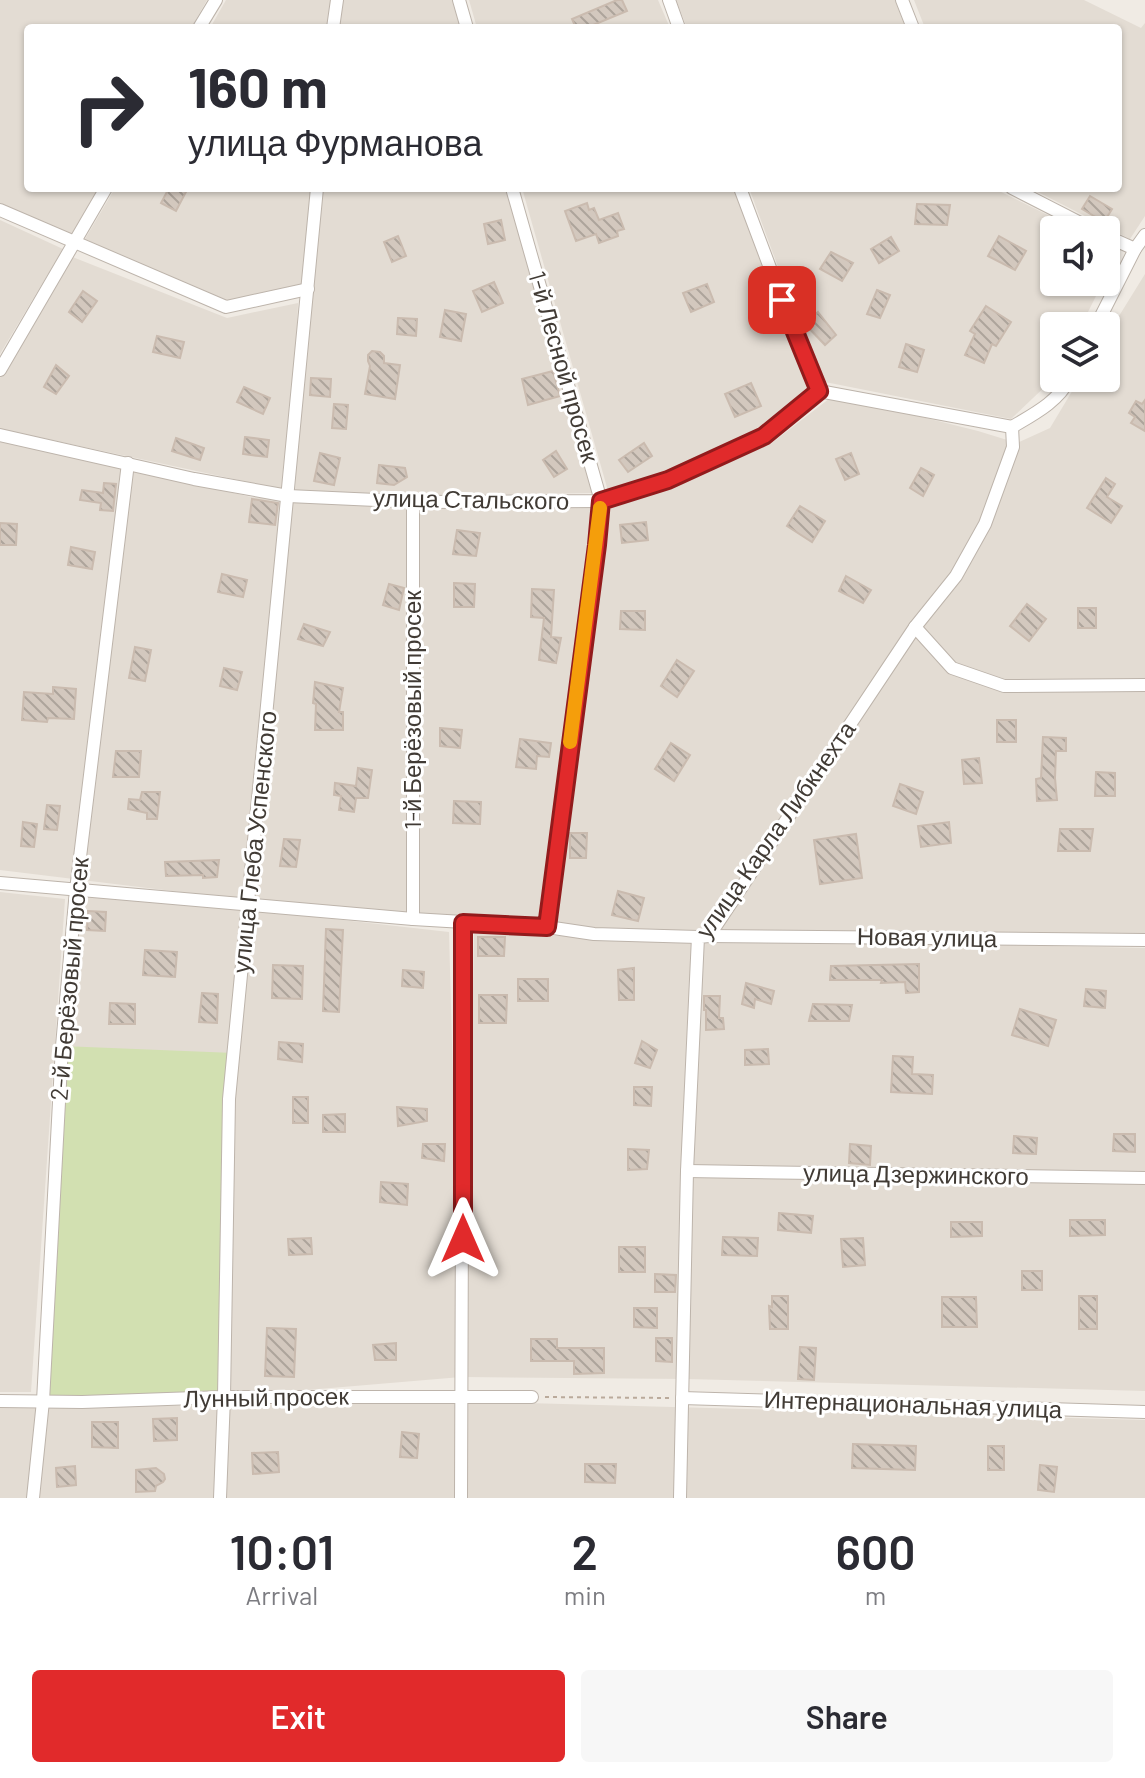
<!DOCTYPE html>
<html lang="en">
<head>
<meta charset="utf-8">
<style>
	body { margin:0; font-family:Barlow,sans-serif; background:#f7f7f7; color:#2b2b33; height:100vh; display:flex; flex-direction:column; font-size:30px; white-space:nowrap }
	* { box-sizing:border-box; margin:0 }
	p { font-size:26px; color:#7c7c81 }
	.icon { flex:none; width:44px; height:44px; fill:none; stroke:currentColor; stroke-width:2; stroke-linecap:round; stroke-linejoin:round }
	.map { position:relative; height:1498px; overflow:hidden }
	.side { display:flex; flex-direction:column; background:#fff; flex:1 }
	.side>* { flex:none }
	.banner { position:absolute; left:24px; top:24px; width:1098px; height:168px; border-radius:8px; box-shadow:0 2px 6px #0004; background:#fff; color:#2b2b33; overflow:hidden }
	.fabs { position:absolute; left:1040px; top:216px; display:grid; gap:16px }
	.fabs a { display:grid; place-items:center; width:80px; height:80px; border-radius:8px; background:#fff; box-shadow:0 2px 6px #0004; font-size:40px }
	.pin { position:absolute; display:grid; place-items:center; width:68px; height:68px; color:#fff; margin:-34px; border-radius:16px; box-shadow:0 4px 12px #0006 }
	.me { position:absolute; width:88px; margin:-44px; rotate:0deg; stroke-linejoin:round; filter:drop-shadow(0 0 6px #0008) }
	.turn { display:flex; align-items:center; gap:28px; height:168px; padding:0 32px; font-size:36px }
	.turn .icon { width:104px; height:104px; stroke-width:2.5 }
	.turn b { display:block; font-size:56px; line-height:68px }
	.eta { display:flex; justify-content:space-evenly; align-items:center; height:136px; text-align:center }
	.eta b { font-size:48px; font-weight:600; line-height:56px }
	.cta { display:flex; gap:16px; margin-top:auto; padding:16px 32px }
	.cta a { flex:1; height:92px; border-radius:8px; background:#e12a2b; color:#fff; font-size:32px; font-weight:600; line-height:92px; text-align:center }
	.cta a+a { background:#f7f7f7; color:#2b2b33 }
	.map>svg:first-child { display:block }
	.residential { fill:#e3dcd3 }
	.green { fill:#d2e0b1 }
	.building { fill:url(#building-back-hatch); stroke:#cabbaf; stroke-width:2 }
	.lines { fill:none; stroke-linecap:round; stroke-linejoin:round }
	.minor-casing { stroke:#bdb4ab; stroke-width:14 }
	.path { stroke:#baaa9b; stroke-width:2; stroke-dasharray:4 4; stroke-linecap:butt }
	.minor { stroke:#fff; stroke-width:12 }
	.route-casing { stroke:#921b1c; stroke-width:20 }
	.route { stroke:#e12a2b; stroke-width:14 }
	.slow { stroke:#f59e0b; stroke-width:14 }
	.labels { text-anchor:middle; stroke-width:6; stroke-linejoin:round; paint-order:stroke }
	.street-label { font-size:24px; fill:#413b35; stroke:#fff }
</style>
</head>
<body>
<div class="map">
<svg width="1145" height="1498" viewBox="0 0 1145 1498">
	<defs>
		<pattern id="building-back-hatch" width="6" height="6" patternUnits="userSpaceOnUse" patternTransform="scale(2)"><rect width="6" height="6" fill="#d3c8be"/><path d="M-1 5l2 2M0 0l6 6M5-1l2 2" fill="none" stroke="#ada49b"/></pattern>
	</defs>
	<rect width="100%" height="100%" fill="#f0ebe4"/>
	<g class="residential">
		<polygon points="0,0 207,0 191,28 28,28 28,188 98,188 72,234 0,203"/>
		<polygon points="226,0 456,0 464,28 210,28"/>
		<polygon points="469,0 658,0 670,28 477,28"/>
		<polygon points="676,0 895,0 906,28 687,28"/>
		<polygon points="914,0 1084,0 1141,28 1145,23 1145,216 1130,239 1030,188 1118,188 1118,28 925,28"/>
		<polygon points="115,188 508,188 594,493 402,496 295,492 303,285 225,305 85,239"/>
		<polygon points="522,188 734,188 814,385 764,436 610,498"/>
		<polygon points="749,188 993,188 1078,230 1054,230 1054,282 1103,282 1081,326 1054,326 1054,378 1011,419 820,381"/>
		<polygon points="0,220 63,249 0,354"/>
		<polygon points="70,256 227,318 298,303 296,348 281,489 0,429 0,378"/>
		<polygon points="1145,274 1145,935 698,934 597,929 361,914 0,870 0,439 251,497 297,501 606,501 773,442 834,395 978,431 1017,443 1050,428 1080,378 1106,378 1106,337"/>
		<polygon points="76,890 449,932 461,1377 224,1397 62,1046"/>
		<polygon points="0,892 65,899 31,1392 0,1392"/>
		<polygon points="474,934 1145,948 1145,1391 687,1379 466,1377"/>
		<polygon points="487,1402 1145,1420 1145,1498 0,1498 0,1408"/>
	</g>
	<polygon class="green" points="62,1046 234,1053 224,1397 43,1401"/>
	<g class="building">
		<polygon points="617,0 622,0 627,11 586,28 576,28 572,19"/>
		<polygon points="169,188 188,188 176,211 161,203"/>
		<polygon points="1090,196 1112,209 1104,222 1082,209"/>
		<polygon points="587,203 589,210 594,208 599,220 618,213 624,229 617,231 618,236 599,243 596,234 576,241 565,211"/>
		<polygon points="917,204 950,205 947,225 915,224"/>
		<polygon points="501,220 505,240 488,244 484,224"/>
		<polygon points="398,236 406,256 392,262 384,242"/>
		<polygon points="999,236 1026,251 1015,270 988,256"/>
		<polygon points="891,237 899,251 879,263 871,249"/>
		<polygon points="831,252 853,263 842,281 820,269"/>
		<polygon points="494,282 503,303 482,312 473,291"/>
		<polygon points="707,284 714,302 691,312 683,293"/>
		<polygon points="877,290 890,295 880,318 867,314"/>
		<polygon points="83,291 97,301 82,322 69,312"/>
		<polygon points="986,306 1011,322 996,346 992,344 984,363 965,355 975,334 970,331"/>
		<polygon points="445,310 466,314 461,341 440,337"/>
		<polygon points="818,312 836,335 825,345 804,323"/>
		<polygon points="398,318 417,319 416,336 397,334"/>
		<polygon points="157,336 184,342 180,358 153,352"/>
		<polygon points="906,344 924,350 917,372 899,367"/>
		<polygon points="372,351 380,352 384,356 384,363 400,365 395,399 365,394 370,366 368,361 368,355"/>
		<polygon points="56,365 69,376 56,394 44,387"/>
		<polygon points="553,371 560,396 528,405 522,379"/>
		<polygon points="311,378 331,379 330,397 310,395"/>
		<polygon points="751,383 761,406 735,417 725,394"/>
		<polygon points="244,387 270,398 263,414 237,402"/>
		<polygon points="1145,400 1145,431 1131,423 1135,417 1129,413 1136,401 1142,404"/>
		<polygon points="334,404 348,405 346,429 332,428"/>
		<polygon points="245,437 269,440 267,457 243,454"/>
		<polygon points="176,438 204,448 200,460 172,451"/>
		<polygon points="644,443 652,456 628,472 619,460"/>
		<polygon points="556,451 567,469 554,477 543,460"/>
		<polygon points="320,453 340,458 334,485 314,481"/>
		<polygon points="851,453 859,474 845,480 836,459"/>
		<polygon points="379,465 405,468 407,477 394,485 377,483"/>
		<polygon points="921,468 934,475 923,496 910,488"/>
		<polygon points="1106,478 1115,484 1107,497 1122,506 1111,523 1087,508"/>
		<polygon points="104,483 116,484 113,511 100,510 101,503 80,500 82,490 103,493"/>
		<polygon points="252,499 278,503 275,525 249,522"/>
		<polygon points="800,506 825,521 812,542 787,526"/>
		<polygon points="646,522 648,540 622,543 620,525"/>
		<polygon points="0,523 17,524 16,545 0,545"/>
		<polygon points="457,530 480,533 476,556 453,554"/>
		<polygon points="71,547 95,552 92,569 68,565"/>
		<polygon points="222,574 247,580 243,597 218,592"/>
		<polygon points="846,576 871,590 863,603 839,591"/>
		<polygon points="454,583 475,584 474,607 454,607"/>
		<polygon points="389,584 404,588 399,610 383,605"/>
		<polygon points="532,589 554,590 551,637 561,638 556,663 539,660 544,618 531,617"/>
		<polygon points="1027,604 1046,619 1029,641 1010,626"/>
		<rect x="1078" y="608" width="18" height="20"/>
		<polygon points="621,611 645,611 645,630 620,629"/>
		<polygon points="304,624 330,632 323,646 298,639"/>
		<polygon points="135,647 151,650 145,681 129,678"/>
		<polygon points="677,660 694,671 677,697 661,686"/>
		<polygon points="224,668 242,672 237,690 220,686"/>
		<polygon points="315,682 343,688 339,712 343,712 343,730 315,730 316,704 313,703"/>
		<polygon points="53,687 76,689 74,719 48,718 47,722 22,720 24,692 53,694"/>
		<rect x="997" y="720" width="19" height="22"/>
		<polygon points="440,728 462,730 460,748 440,746"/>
		<polygon points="1043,737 1066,738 1066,751 1056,751 1055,778 1057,800 1037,801 1036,779 1041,778"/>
		<polygon points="520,739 551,743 549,757 537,756 536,769 516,767"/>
		<polygon points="671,743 690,755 674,781 655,769"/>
		<polygon points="116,751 141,751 139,777 113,777"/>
		<polygon points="979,758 982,783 964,784 962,760"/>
		<polygon points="358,768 372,770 368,798 356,798 354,812 339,810 341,796 334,795 335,783 356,786"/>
		<polygon points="1096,772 1115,773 1115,796 1095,796"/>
		<polygon points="900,784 923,792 916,814 893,806"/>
		<polygon points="142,792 160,792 157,819 147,819 147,813 128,809 129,799 140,800"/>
		<polygon points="454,801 481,802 480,824 453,823"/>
		<polygon points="47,805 60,806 57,830 44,829"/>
		<polygon points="23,822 37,824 34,847 21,846"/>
		<polygon points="949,822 951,843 921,847 918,826"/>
		<polygon points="1060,829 1093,829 1090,851 1058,851"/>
		<polygon points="570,833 587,833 586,858 570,858"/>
		<polygon points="856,834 862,878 820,884 814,840"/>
		<polygon points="284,839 300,840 296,867 280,866"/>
		<polygon points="219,860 217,877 203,878 203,875 166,876 165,862"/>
		<polygon points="618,891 644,898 638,921 612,915"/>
		<polygon points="88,911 106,912 105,931 87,930"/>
		<polygon points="326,929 343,930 339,1012 323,1011"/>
		<polygon points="478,937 505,937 504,956 478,956"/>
		<polygon points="145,950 177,952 175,977 143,975"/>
		<polygon points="919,964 919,992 906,993 905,982 881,983 882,980 830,980 831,966"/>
		<polygon points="273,965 303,966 302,999 272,998"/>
		<polygon points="634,968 634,1000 619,1000 618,970"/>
		<polygon points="403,970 424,972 423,988 402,986"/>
		<rect x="518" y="979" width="30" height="22"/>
		<polygon points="746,983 774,991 771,1004 755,999 754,1008 742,1004"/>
		<polygon points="1086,989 1106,991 1105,1008 1084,1006"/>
		<polygon points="202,993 218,994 217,1023 199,1022"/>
		<polygon points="479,995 507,995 506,1023 479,1023"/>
		<polygon points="704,996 720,996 719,1018 723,1018 724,1029 706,1030 706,1010 704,1010"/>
		<polygon points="110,1003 135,1004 135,1024 109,1024"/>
		<polygon points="813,1004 852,1005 849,1021 809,1021"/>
		<polygon points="1020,1009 1056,1020 1048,1046 1012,1035"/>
		<polygon points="642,1041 657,1050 650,1068 635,1063"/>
		<polygon points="279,1042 303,1044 302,1062 278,1059"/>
		<polygon points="768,1049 769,1064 745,1065 745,1050"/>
		<polygon points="893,1056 913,1057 912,1074 933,1075 932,1094 891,1092"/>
		<polygon points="634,1087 652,1087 651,1106 634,1105"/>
		<rect x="293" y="1097" width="15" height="26"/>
		<polygon points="397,1107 427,1109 427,1121 398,1126"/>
		<polygon points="345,1114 345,1132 323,1132 323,1115"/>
		<polygon points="1114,1134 1135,1134 1135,1152 1113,1151"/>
		<polygon points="1014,1136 1037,1138 1036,1154 1013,1153"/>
		<polygon points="423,1144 445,1144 444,1161 422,1158"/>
		<polygon points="850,1144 871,1146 870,1165 849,1163"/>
		<polygon points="628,1149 649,1150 647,1169 628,1170"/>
		<polygon points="381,1182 408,1184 407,1205 380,1202"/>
		<polygon points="779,1213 813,1216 811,1233 778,1230"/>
		<polygon points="1070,1220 1105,1220 1105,1235 1070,1236"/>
		<polygon points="951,1222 982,1222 982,1236 951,1237"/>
		<polygon points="723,1237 758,1238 757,1256 722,1255"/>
		<polygon points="311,1238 312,1254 289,1255 288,1239"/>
		<polygon points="863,1238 865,1265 843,1267 841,1239"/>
		<rect x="619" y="1247" width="26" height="25"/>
		<rect x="1022" y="1271" width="20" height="19"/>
		<polygon points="655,1274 676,1275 675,1292 655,1292"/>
		<polygon points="772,1296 788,1296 788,1329 770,1329 769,1306 772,1307"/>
		<rect x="1079" y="1296" width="18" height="33"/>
		<polygon points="942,1297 976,1297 977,1327 942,1327"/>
		<polygon points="634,1308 657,1308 657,1328 634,1327"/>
		<polygon points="267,1328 296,1329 294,1377 265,1376"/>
		<polygon points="656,1338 672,1338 672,1362 656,1361"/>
		<polygon points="531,1339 557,1339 557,1348 604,1348 604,1373 574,1374 574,1361 531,1361"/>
		<polygon points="396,1343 396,1360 375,1360 373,1345"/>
		<polygon points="800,1347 816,1348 814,1380 798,1379"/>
		<polygon points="177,1418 177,1440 154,1441 153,1419"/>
		<polygon points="92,1422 118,1422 118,1448 92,1447"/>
		<polygon points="402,1432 419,1434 417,1458 400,1457"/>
		<polygon points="853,1444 916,1446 915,1470 852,1468"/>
		<rect x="988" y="1446" width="16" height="24"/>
		<polygon points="278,1452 279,1472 253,1474 252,1453"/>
		<polygon points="585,1464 616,1464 615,1483 585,1482"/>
		<polygon points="1040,1465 1057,1467 1054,1492 1038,1490"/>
		<polygon points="75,1466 76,1485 57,1487 56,1468"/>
		<polygon points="156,1468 164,1474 165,1479 163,1482 156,1486 155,1491 136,1492 136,1470"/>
	</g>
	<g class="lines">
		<g class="minor-casing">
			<g id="minor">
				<polyline points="459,0 467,28"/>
				<polyline points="669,0 679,28"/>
				<polyline points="902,0 913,28"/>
				<polyline points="199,28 216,0"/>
				<polyline points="333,28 337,0"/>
				<polyline points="512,188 601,501 597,545 582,647 547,927"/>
				<polyline points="740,188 793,329 819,391"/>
				<polyline points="1012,188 1094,230"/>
				<polyline points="0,210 226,307 308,289"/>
				<polyline points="1106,236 1135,249"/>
				<polyline points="1096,326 1135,249 1145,235"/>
				<polyline points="0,370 106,188"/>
				<path d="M1012,427C1034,414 1058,402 1070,378"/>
				<polyline points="0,435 194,479 288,496 420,502 601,501 668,480 764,436 819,391 1012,427"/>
				<polyline points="413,501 413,919"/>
				<polyline points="915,627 952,668 1004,686 1145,685"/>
				<polyline points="0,883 413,919 547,927 594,934 698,937"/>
				<polyline points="709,936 1145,940"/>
				<polyline points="687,1171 1145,1178"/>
				<polyline points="682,1398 1145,1412"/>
				<polyline points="0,1401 82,1402 224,1397 532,1397"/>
				<polyline points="33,1498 43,1401 62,1046 76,890 128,463"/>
				<polyline points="220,1498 224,1397 229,1099 317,188"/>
				<polyline points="461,1498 463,923"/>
				<polyline points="680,1498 687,1171 698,937 709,936 915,627 956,576 985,524 1013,447 1012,427"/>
			</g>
		</g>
		<polyline class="path" points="545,1397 671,1398"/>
		<use href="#minor" class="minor"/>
	</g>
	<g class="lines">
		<g class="route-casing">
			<polyline id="route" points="463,1239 463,923 547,927 597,545 601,501 668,480 764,436 819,391 782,300"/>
		</g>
		<use href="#route" class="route"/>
		<polyline class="slow" points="570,742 600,508"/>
	</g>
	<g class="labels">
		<g class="street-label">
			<text transform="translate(563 367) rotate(74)" y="8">1-й Лесной просек</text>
			<text transform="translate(471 500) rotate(1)" y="8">улица Стальского</text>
			<text transform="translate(413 710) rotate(-90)" y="8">1-й Берёзовый просек</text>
			<text transform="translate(776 830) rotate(-55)" y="8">улица Карла Либкнехта</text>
			<text transform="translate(255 842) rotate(-84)" y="8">улица Глеба Успенского</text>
			<text transform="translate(927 938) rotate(1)" y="8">Новая улица</text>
			<text transform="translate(70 979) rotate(-85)" y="8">2-й Берёзовый просек</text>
			<text transform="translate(916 1175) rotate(1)" y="8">улица Дзержинского</text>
			<text transform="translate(266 1398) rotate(-1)" y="8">Лунный просек</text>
			<text transform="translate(913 1405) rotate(2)" y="8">Интернациональная улица</text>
		</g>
	</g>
</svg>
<div class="fabs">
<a><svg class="icon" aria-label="sound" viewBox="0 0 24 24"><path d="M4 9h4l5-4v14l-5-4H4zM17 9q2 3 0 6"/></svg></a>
<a><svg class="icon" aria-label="layers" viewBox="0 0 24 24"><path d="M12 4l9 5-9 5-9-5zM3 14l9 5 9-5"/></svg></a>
</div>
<div class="pin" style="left:782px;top:300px;background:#d93025"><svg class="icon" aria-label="arrive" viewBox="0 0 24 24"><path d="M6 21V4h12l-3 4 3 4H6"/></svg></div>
<svg class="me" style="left:463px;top:1239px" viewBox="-20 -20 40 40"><path d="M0-17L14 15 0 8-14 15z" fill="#e12a2b" stroke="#fff" stroke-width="4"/></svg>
<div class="banner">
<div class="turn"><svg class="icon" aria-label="right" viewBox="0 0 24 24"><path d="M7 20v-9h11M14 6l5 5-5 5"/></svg><div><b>160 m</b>улица Фурманова</div></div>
</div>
</div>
<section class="side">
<div class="eta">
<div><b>10:01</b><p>Arrival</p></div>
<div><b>2</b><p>min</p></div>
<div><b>600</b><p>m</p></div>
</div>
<div class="cta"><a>Exit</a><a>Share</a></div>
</section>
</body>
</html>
